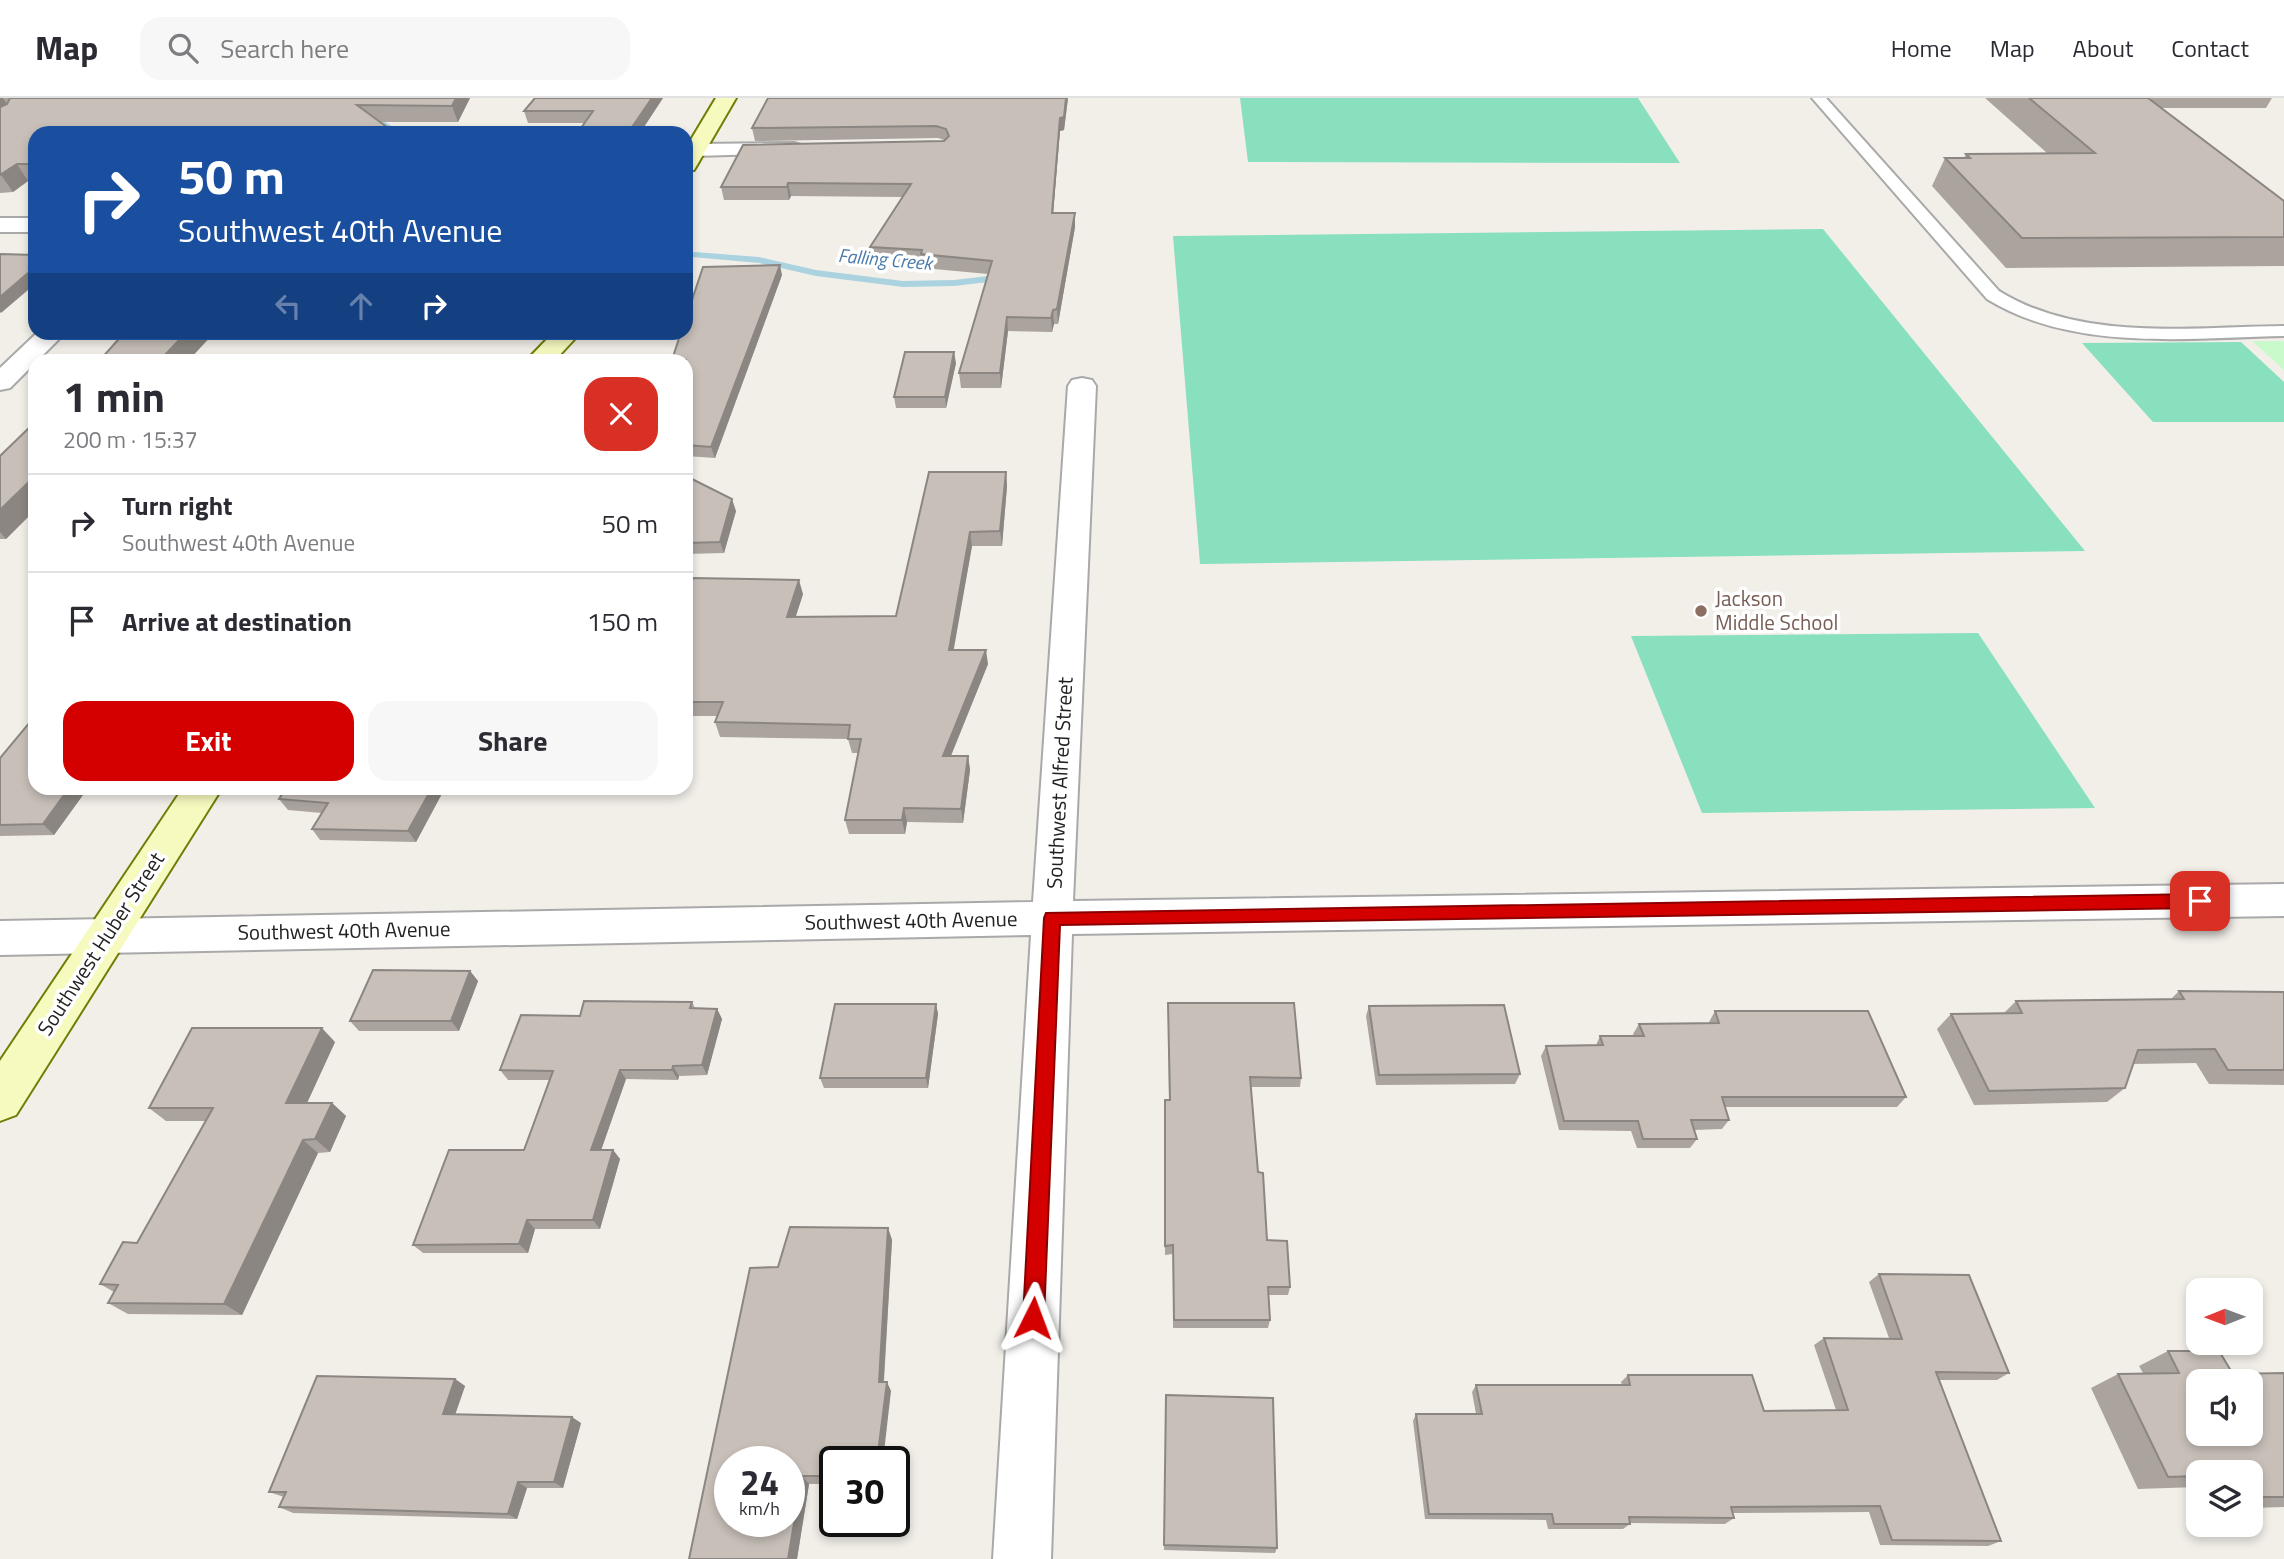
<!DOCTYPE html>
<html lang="en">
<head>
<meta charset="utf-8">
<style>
	body { margin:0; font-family:"Titillium Web",sans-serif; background:#f7f7f7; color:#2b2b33; height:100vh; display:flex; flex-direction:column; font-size:26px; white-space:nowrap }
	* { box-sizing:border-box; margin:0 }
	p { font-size:23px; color:#7c7c81 }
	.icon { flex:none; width:38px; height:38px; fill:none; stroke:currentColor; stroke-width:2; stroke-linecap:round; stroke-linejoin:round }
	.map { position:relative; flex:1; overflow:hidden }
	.details { position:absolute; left:28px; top:256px; width:665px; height:441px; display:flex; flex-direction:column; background:#fff; border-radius:21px; box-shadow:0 4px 10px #0003 }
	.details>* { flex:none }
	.guide { position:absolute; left:28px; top:28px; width:665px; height:214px; border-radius:21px; box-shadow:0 4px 10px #0003; background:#1a4fa0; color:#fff; overflow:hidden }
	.needle { width:46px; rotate:269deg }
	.tools { position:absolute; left:2186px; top:1180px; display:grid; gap:14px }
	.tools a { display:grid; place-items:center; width:77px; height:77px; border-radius:14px; background:#fff; box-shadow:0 4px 10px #0003; font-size:35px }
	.speed { position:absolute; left:714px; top:1348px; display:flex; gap:14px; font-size:35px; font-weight:700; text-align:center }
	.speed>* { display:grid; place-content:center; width:91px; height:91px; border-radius:50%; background:#fff; box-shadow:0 4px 10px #0003; line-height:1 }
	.speed small { font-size:18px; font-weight:400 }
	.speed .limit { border:4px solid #111; border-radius:10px; background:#fff; color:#111 }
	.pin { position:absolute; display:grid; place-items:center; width:60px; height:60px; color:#fff; margin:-30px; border-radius:14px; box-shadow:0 4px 10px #0006 }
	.me { position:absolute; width:77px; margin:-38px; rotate:3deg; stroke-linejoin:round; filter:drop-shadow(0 0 5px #0008) }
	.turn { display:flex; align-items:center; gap:24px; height:147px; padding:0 35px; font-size:32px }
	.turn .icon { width:91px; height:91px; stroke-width:2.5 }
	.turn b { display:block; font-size:49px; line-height:60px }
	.lanes { display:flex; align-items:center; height:66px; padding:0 35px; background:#0003; justify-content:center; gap:35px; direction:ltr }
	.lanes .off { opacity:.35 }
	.round { display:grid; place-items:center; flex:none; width:74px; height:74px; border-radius:21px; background:#f7f7f7 }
	.headline { display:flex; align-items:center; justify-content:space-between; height:119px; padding:0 35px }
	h1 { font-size:42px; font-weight:700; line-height:52px }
	.cta { display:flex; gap:14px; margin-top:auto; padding:14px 35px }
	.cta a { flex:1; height:80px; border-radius:21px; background:#d40000; color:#fff; font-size:28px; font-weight:700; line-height:80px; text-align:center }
	.cta a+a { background:#f7f7f7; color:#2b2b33 }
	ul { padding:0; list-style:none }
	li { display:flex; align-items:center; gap:21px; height:98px; padding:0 35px; border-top:2px solid #e1e1e2 }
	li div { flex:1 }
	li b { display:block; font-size:26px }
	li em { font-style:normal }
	header { display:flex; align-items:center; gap:42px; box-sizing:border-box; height:98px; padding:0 35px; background:#fff; border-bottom:2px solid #e1e1e2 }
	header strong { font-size:33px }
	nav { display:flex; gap:38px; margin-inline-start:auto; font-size:24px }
	.search { width:490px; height:63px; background:#f7f7f7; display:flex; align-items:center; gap:18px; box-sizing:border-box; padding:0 24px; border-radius:21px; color:#7c7c81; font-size:26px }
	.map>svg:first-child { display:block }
	.park { fill:#c8facc }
	.pitch { fill:#88e0be }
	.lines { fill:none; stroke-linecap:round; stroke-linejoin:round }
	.stream { fill:#aad3df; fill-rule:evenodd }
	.lane-casing { stroke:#a9a9a9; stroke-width:4 }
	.street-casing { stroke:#a9a9a9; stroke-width:4 }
	.secondary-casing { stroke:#707d05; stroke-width:4 }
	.lane { fill:#fff; fill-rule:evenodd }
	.street { fill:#fff; fill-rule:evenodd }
	.secondary { fill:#f7fabf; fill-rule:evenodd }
	.wall { fill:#aba49e }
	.shaded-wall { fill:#8b8681 }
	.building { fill:#c7bfb8; stroke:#8b8681; stroke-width:2; fill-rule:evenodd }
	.route { fill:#d40000; stroke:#8a0000; stroke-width:2 }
	.education-dot { fill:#8d6e63; stroke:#fff; stroke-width:2.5 }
	.labels { text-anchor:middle; stroke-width:7; stroke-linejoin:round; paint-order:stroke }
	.far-water-label { font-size:19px; font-style:italic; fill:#4a7aab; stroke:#fff }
	.education-label { font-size:21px; fill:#785e54; stroke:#fff; text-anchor:start }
	.street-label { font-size:21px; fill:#222; stroke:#fff }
</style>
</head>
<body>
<header>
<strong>Map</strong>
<div class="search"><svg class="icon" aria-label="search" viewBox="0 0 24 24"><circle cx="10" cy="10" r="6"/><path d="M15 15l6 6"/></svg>Search here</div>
<nav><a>Home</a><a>Map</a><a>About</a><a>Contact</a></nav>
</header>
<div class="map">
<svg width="2284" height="1461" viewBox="0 0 2284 1461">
	<rect width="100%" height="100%" fill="#f2efe9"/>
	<polygon class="park" points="2253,243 2284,243 2284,272 2252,243"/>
	<g class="pitch">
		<polygon points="1240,0 1638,0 1680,65 1248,64"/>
		<polygon points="1823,131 2085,453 1200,466 1173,138"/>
		<polygon points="2241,244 2284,284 2284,324 2153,324 2082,245"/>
		<polygon points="1978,535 2095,710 1702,715 1631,538"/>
	</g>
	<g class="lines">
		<g class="stream">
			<path d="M348,0H356L365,12L403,35C381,35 360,17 348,0Z"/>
			<polygon points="695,154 759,159 816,172 903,183 954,182 1005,176 1009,179 1005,182 954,188 903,189 816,178 759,165 692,159 692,155"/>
		</g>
		<g class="lane-casing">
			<path id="lane" d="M1812,0H1826L1999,193C2081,244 2191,229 2284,228V238C2187,240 2073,254 1987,201Z"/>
		</g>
		<g class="street-casing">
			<g id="street">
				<polygon points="794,45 801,47 804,51 801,55 695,58 686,54 688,48 695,46"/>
				<rect x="0" y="120" width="35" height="14"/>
				<polygon points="38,234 66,234 10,290 0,292 0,270"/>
				<polygon points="1082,280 1092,282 1096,288 1073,803 2284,786 2284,818 1072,836 1051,1461 993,1461 1031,837 0,857 0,823 1033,804 1068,288 1072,282"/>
			</g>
		</g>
		<g class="secondary-casing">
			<g id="secondary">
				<polygon points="716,0 736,0 697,67 694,72 686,73 686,50"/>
				<polygon points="554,234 581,234 555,262 527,262"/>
				<polygon points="183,690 222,690 16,1017 0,1023 0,963"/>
			</g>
		</g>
		<use href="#lane" class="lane"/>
		<use href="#street" class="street"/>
		<use href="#secondary" class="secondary"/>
	</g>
	<g class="wall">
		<polygon points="0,0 470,0 458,24 380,24 35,35 35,83 28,83 13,94 0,95"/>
		<polygon points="535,0 663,0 640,35 582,35 581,30 584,25 528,25 524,13"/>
		<polygon points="768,0 1068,0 1064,32 1060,33 1053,115 1075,129 1058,226 1054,226 1052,234 1008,233 1001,290 961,290 959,275 988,176 923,170 922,166 872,163 870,149 902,99 791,98 789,102 724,102 721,89 944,42 938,40 755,43 752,30"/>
		<polygon points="1985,0 2272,0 2266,10 2161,10 2284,103 2284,168 2006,170 1932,88 1945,60 1964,60 1966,56 2047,55"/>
		<polygon points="782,177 715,360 686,358 686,262"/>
		<polygon points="956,265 946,310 896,310 894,299"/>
		<polygon points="35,324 35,412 6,441 0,441 0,358"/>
		<polygon points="1006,374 1007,388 1002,448 972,448 953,552 988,566 951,658 968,658 970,672 963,725 907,724 905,736 849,736 845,722 859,655 852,655 848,641 720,639 715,624 717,618 686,618 686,498 803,496 795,519 896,518"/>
		<polygon points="686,378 736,413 724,455 686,456"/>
		<polygon points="0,660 35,690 88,690 54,737 0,738"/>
		<polygon points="286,690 445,690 416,744 320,742 312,731 322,715 288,712 279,701"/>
		<polygon points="470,873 478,883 459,933 359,933 350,923"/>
		<polygon points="2179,893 2284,894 2284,987 2209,986 2196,965 2133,966 2125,990 2107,1004 1974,1007 1937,931 1951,916 2004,915 2016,903 2171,901"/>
		<polygon points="692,904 695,910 717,911 722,921 707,977 679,978 678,982 626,981 601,1052 613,1052 620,1061 600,1131 535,1131 528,1155 423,1155 413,1147 524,1052 549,982 508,982 500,972 580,918"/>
		<polygon points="1168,905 1301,980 1300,989 1251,989 1258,1074 1267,1142 1290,1189 1288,1197 1268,1197 1270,1222 1268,1230 1173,1230 1173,1156 1165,1157 1165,1002 1169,1002"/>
		<polygon points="936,906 938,916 928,990 824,990 820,980"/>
		<polygon points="1369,908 1520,976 1515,986 1376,987 1366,918"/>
		<polygon points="1715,913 1906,999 1897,1009 1725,1009 1729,1022 1722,1031 1694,1032 1697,1041 1690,1050 1637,1050 1631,1033 1559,1032 1541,958 1546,948 1596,947 1600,938 1634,938 1633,936 1639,926 1709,925 1709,924"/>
		<polygon points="335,944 307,1005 332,1005 346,1018 330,1054 318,1055 242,1217 128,1216 108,1205 114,1194 100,1186 137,1145 205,1023 166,1023 149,1010"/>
		<polygon points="888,1130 892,1142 884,1284 891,1293 835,1363 835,1386 809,1386 797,1461 689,1461 778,1169"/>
		<polygon points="1879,1176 2009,1275 1997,1282 1939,1282 2001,1443 1988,1448 1880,1447 1869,1414 1733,1415 1734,1420 1725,1426 1630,1425 1630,1426 1623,1431 1548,1431 1546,1422 1425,1421 1413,1323 1416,1316 1476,1316 1472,1294 1476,1287 1622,1287 1621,1284 1628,1277 1764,1313 1836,1312 1814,1247 1824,1240 1889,1240 1869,1184"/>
		<polygon points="2168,1253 2233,1276 2284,1275 2284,1409 2250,1410 2250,1374 2198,1374 2198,1389 2138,1391 2091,1290 2118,1276 2143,1275 2139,1268"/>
		<polygon points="455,1281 465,1288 455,1316 581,1325 563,1390 527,1390 517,1421 293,1415 279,1409 284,1399 269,1394"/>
		<polygon points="1166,1297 1277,1450 1275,1455 1164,1452"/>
	</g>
	<g class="shaded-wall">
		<polygon points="0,0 3,0 8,8 0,12"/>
		<polygon points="456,0 470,0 458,24 452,8"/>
		<polygon points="652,0 663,0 640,35 628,35"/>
		<polygon points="1066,0 1068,0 1064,32 1060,33 1052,129 1052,115 1060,20"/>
		<polygon points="17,66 28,83 13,94 1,77"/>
		<polygon points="788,85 791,98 789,102 787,89"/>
		<polygon points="1075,115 1075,129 1058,226 1057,211"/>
		<polygon points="35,163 35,186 1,215 0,214 0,199"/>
		<polygon points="780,167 782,177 715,360 711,349"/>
		<polygon points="1053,212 1054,226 1052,234 1051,220"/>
		<polygon points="1007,219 1008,233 1001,290 1000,275"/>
		<polygon points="187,234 215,234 189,262 160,262"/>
		<polygon points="954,254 956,265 946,310 945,299"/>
		<polygon points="1006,374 1007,388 1002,448 1000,433"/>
		<polygon points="35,378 35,412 6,441 0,434 0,412"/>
		<polygon points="732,401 736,413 724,455 720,444"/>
		<polygon points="970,434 972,448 951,567 949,552"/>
		<polygon points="799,482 803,496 791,534 787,519"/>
		<polygon points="986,552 988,566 945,672 943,658"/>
		<polygon points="968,658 970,672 963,725 961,711"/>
		<polygon points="69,690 88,690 54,737 43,726"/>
		<polygon points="432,690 445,690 416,744 408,733"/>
		<polygon points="904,710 907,724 905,736 902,722"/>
		<polygon points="470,873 478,883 459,933 451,923"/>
		<polygon points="936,906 938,916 928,990 926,980"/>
		<polygon points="717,911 722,921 707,977 702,967"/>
		<polygon points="322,930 335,944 301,1018 286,1005"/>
		<polygon points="673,968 679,978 678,982 672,972"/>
		<polygon points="620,972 626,981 598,1061 591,1052"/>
		<polygon points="332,1005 346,1018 330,1054 315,1041"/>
		<polygon points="303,1042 318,1055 242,1217 224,1206"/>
		<polygon points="613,1052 620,1061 600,1131 593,1122"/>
		<polygon points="527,1122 535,1131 528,1155 519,1146"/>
		<polygon points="888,1130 892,1142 883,1293 879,1284"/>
		<polygon points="455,1281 465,1288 453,1323 443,1316"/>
		<polygon points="887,1284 891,1293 883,1363 877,1363"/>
		<polygon points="572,1319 581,1325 563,1390 554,1384"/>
		<polygon points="802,1378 809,1386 797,1461 788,1461"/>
		<polygon points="518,1384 527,1390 517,1421 508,1416"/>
	</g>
	<g class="building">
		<polygon points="10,0 456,0 452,8 357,7 395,35 35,35 35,66 17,66 0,77 0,9 7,6"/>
		<polygon points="535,0 652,0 628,35 583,35 586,30 581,30 593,13 524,13"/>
		<polygon points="768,0 1066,0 1064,19 1060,20 1052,115 1075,115 1057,211 1053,212 1051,220 1007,219 1000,275 959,275 992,163 921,156 922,152 870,149 911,86 788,85 787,89 721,89 743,47 944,43 949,38 946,31 936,28 752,30"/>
		<polygon points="2029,0 2148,0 2284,103 2284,139 2022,140 1945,60 1970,60 1966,56 2095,55"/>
		<polygon points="0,156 35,157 35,163 30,168 35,167 35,169 0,199"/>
		<polygon points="780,167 711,349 686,347 686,262 672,262 681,234 686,234 686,220 703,169"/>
		<polygon points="125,234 187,234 160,262 100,262"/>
		<polygon points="905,254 954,254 945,299 894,299"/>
		<polygon points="35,324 35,378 0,412 0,358"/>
		<polygon points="929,374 1006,374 1000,433 970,434 949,552 986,552 943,658 968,658 961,711 904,710 902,722 845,722 861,641 848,641 850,627 715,624 723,604 686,604 686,498 693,480 799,482 787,519 896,518"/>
		<polygon points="686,378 732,401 720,444 686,445"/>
		<polygon points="35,618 35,690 69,690 43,726 0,727 0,660"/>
		<polygon points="286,690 432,690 408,733 312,731 328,705 279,701"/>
		<polygon points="373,872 470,873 451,923 350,923"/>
		<polygon points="2179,893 2284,894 2284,972 2228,972 2215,951 2138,952 2125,990 1989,993 1951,916 2022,915 2016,903 2184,901"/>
		<polygon points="584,903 692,904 690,910 717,911 702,967 673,968 672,972 620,972 591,1052 613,1052 593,1122 527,1122 519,1146 413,1147 449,1052 524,1052 553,973 500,972 521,917 580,918"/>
		<polygon points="1168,905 1294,905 1301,980 1250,979 1258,1074 1263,1075 1267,1142 1287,1143 1290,1189 1268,1189 1270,1222 1174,1222 1173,1147 1165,1148 1165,1002 1170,1002"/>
		<polygon points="835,906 936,906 926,980 820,980"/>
		<polygon points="1504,907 1520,976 1379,977 1369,908"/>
		<polygon points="1715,913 1868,913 1906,999 1722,999 1729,1022 1691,1022 1697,1041 1643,1041 1638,1023 1564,1023 1546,948 1603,947 1600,938 1644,938 1639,926 1719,925"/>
		<polygon points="192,930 322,930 286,1005 332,1005 315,1041 303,1042 224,1206 108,1205 118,1187 100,1186 123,1144 137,1145 213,1010 149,1010"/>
		<path d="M790,1129L888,1130L879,1284H887L877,1363H835V1378H802L788,1461H689L750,1170L778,1169ZM730,1363H789V1423H730Z"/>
		<polygon points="1879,1176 1969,1177 2009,1275 1936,1274 2001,1443 1892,1442 1880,1408 1731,1409 1734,1420 1629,1419 1630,1426 1554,1426 1552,1416 1429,1416 1416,1316 1482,1316 1476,1287 1630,1287 1628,1277 1752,1277 1764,1313 1848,1312 1824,1240 1902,1241"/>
		<path d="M2168,1253H2219L2233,1276L2284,1275V1399H2250V1374H2198V1378L2168,1379L2118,1276L2179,1275ZM2198,1283H2250V1335H2198Z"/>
		<polygon points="317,1278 455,1281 443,1316 572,1319 554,1384 518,1384 508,1416 279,1409 286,1394 269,1394"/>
		<polygon points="1166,1297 1273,1300 1277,1450 1164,1447"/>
	</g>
	<polygon class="route" points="2200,796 2206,798 2208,803 2206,808 2200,810 1060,827 1044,1220 1041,1228 1033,1231 1026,1228 1023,1220 1044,820 1046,815"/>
	<circle class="education-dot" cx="1701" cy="513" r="7"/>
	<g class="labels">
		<g class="far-water-label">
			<text transform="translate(885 161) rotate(5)" y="7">Falling Creek</text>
		</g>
		<g class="education-label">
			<text x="1715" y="508">Jackson<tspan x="1715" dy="24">Middle School</tspan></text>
		</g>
		<g class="street-label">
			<text transform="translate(1060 685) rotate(-87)" y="7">Southwest Alfred Street</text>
			<text transform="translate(911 823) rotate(-1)" y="7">Southwest 40th Avenue</text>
			<text transform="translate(344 833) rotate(-1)" y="7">Southwest 40th Avenue</text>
			<text transform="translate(101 846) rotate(-57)" y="7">Southwest Huber Street</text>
		</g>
	</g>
</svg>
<div class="tools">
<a><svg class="needle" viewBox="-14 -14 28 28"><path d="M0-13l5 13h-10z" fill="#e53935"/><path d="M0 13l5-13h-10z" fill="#7c7c81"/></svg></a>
<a><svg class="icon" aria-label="sound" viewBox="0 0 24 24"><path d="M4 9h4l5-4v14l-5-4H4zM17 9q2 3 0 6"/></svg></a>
<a><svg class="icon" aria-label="layers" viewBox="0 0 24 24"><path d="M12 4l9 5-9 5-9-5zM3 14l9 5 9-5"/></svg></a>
</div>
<div class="speed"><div>24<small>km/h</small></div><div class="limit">30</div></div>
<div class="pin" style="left:2200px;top:803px;background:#d93025"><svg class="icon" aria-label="arrive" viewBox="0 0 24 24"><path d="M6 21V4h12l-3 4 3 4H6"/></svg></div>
<svg class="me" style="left:1033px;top:1220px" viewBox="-20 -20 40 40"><path d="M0-17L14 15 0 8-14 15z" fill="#d40000" stroke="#fff" stroke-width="4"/></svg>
<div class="guide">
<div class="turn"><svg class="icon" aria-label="right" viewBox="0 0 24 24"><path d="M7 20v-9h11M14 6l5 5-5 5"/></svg><div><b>50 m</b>Southwest 40th Avenue</div></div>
<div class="lanes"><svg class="icon off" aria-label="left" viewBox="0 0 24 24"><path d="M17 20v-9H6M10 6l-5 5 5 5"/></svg><svg class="icon off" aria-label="ahead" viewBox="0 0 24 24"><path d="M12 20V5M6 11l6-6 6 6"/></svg><svg class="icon" aria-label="right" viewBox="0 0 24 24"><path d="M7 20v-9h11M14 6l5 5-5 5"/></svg></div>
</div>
<section class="details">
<div class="headline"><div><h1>1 min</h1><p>200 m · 15:37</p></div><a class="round" style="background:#d93025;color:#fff"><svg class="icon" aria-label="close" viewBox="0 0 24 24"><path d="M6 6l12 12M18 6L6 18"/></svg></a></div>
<ul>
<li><svg class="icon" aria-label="right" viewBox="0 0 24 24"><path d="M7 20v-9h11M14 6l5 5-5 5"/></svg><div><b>Turn right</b><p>Southwest 40th Avenue</p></div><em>50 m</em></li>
<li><svg class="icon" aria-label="arrive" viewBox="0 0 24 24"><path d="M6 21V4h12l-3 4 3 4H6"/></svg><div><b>Arrive at destination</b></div><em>150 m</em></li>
</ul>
<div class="cta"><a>Exit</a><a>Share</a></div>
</section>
</div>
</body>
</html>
